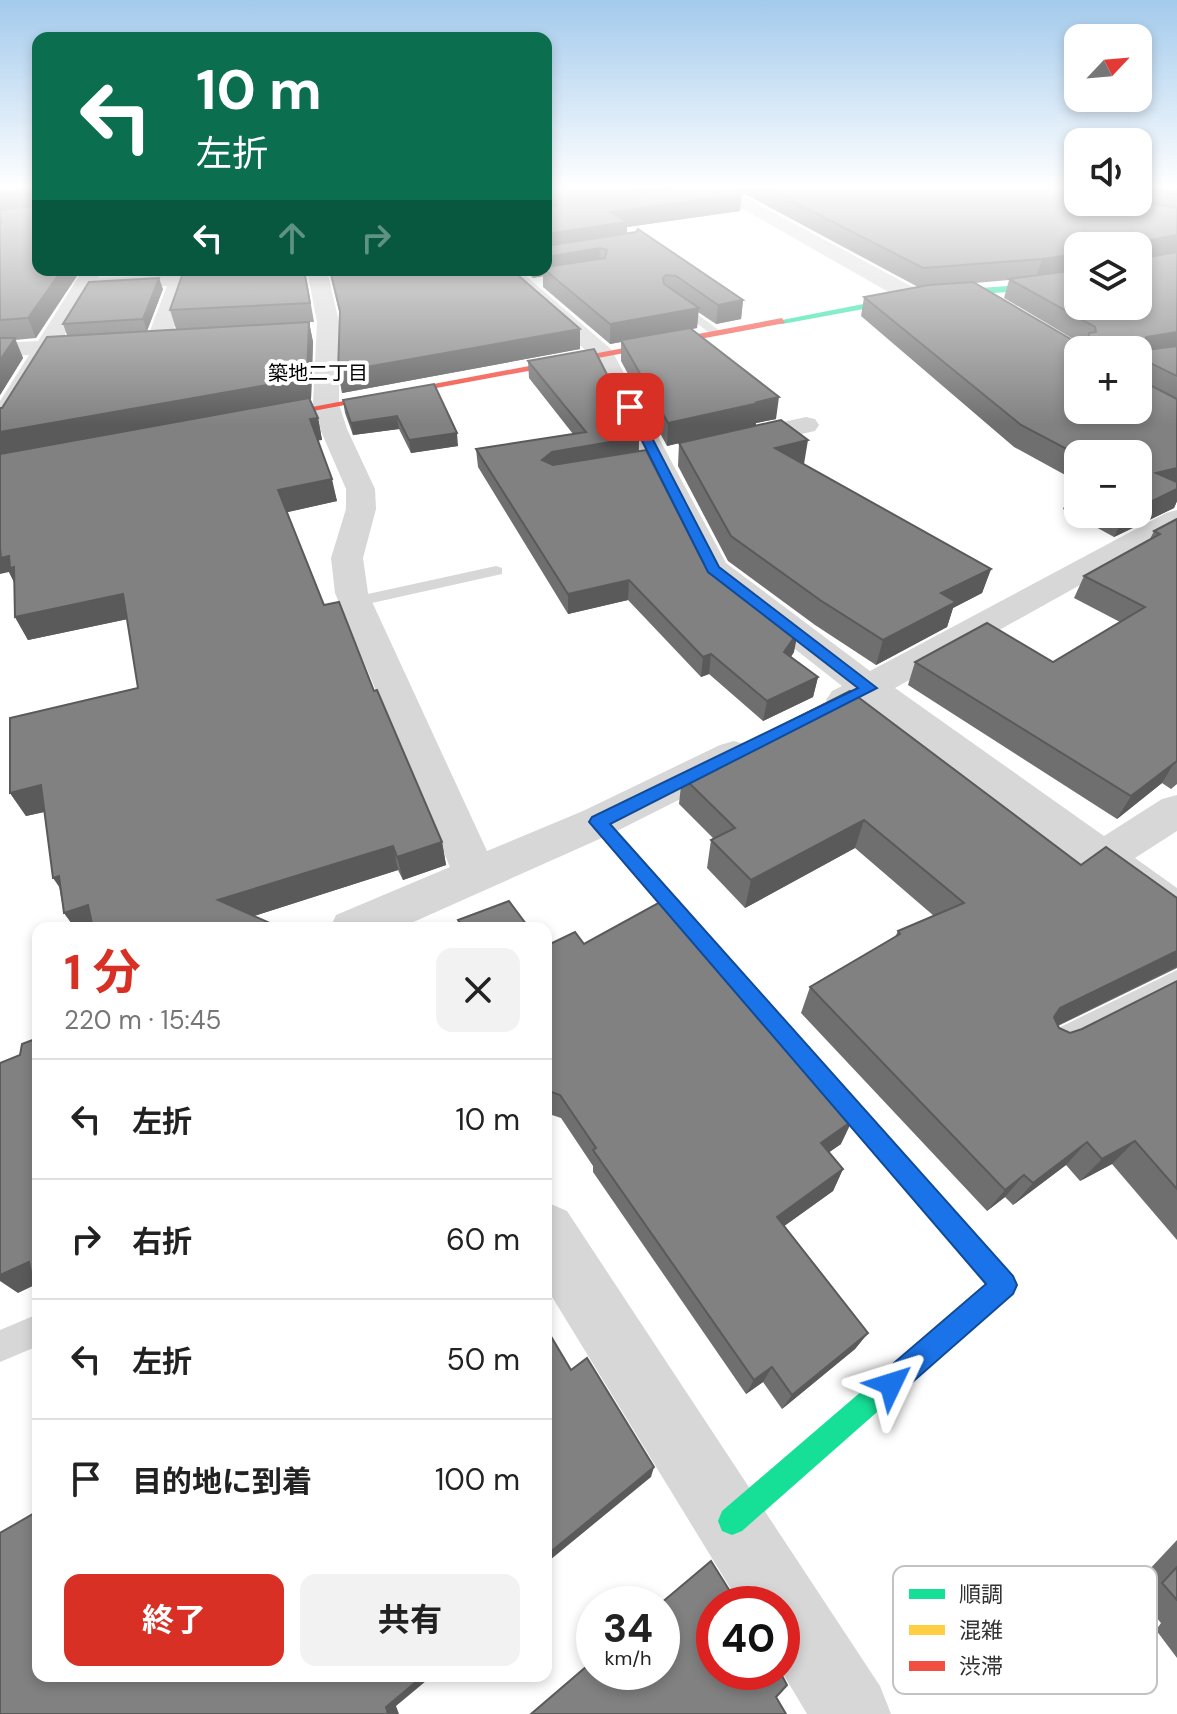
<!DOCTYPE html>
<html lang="ja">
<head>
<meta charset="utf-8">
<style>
	body { margin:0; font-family:"DM Sans","Noto Sans JP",sans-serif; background:#f2f2f2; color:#222; height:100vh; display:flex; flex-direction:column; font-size:30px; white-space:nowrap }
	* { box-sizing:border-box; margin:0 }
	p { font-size:26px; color:#767676 }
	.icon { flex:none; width:44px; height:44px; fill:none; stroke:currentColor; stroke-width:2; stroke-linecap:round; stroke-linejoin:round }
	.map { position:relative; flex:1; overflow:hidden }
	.drawer { position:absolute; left:32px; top:922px; width:520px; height:760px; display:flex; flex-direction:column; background:#fff; border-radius:16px; box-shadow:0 4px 12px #0003 }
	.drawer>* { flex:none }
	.top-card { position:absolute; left:32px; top:32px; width:520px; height:244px; border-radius:16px; box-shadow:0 4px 12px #0003; background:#0b6e4f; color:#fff; overflow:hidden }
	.needle { width:52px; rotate:64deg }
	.buttons { position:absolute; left:1064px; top:24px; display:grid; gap:16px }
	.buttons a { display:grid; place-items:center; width:88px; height:88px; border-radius:16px; background:#fff; box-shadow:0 4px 12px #0003; font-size:40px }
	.speed { position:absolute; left:576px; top:1586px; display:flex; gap:16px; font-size:40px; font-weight:700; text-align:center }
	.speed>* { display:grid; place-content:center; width:104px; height:104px; border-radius:50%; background:#fff; box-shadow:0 4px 12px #0003; line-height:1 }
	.speed small { font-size:20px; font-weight:400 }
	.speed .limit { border:12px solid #d22; background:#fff; color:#111 }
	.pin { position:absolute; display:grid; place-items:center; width:68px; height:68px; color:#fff; margin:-34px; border-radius:16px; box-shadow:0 4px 12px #0006 }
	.me { position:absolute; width:88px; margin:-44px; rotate:49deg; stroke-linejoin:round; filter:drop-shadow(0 0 6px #0008) }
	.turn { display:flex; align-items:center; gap:28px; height:168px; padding:0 32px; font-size:36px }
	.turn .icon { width:104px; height:104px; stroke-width:2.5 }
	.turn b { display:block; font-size:56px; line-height:68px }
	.lanes { display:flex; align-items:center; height:76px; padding:0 32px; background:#0003; justify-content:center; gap:40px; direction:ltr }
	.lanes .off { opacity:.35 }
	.round { display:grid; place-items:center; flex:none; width:84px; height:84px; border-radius:16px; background:#f2f2f2 }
	.summary { display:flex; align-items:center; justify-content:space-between; height:136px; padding:0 32px }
	h1 { font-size:48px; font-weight:700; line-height:60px; color:#d93025 }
	.primary-button { display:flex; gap:16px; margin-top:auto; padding:16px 32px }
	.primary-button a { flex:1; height:92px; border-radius:16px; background:#d93025; color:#fff; font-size:32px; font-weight:700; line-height:92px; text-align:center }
	.primary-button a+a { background:#f2f2f2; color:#222 }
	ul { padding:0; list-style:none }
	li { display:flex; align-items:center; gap:24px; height:120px; padding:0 32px; border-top:2px solid #e0e0e0 }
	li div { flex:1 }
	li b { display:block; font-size:30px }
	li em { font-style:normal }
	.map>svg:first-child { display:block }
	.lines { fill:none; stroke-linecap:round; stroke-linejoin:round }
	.lane { fill:#d7d7d7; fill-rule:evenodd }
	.street { fill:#d7d7d7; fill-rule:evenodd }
	.fast { fill:#16e098; fill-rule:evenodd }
	.slow { fill:#ffcf43; fill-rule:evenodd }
	.jam { fill:#f24e42; fill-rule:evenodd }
	.wall { fill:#6f6f6f; fill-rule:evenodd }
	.shaded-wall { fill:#5a5a5a }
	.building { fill:#818181; stroke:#5a5a5a; stroke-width:2; fill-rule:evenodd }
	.route { fill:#1a73e8; stroke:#114b97; stroke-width:2 }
	.labels { text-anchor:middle; stroke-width:8; stroke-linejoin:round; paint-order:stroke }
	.far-neighbourhood-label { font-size:20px; fill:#000; stroke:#fff }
	.key { fill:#fff; stroke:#c2c2c2; stroke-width:2 }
	.key-label { font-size:22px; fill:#333 }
</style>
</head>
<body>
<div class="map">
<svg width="1177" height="1714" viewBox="0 0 1177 1714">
	<rect width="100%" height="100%" fill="#fff"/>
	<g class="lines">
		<g class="lane">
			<polygon points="670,300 678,300 724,334 714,336 670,304"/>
			<polygon points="496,566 502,568 502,574 354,607 346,602 354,597"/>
			<polygon points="1177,970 1177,992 1062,1051 1053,1054 1044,1051 1040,1043 1044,1035"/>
			<polygon points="38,1314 38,1346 0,1362 0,1330"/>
		</g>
		<g class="street">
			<polygon points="701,185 722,185 922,292 925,297 914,303 906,302"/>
			<polygon points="83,270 103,270 98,278 187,275 190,279 170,341 166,346 150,346 146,341 167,286 92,288 62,339 105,339 109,344 105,349 54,354 9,428 0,430 0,401 29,355 0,357 0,343 38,341"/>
			<polygon points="307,270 327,270 339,322 339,404 347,429 375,489 376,509 363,558 368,593 487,851 583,811 720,745 734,741 748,745 754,755 748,765 613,833 400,928 330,928 336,915 450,867 335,593 331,558 346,509 346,489 320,429 313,404 317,322"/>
			<polygon points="497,270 519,270 611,349 726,563 870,671 1166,513 1177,510 1177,531 895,688 1104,836 1162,799 1177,795 1177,831 1135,858 1177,888 1177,930 1161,925 866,704 845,712 832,709 826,700 832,691 842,686 702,576 593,357"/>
			<polygon points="806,417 815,419 819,425 815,431 734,449 724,447 720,441 724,435"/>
			<polygon points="546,1202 567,1211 880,1686 891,1714 807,1714 782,1672 782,1604 740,1604 546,1287"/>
		</g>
		<g class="fast">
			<polygon points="1078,276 1078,282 1036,290 924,298 782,324 777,321 924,292 1036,284"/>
			<polygon points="893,1368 902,1372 906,1381 902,1390 742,1531 732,1535 722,1531 718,1521 722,1511 884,1372"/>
		</g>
		<polygon class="slow" points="866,1117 874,1121 1013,1276 1017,1285 1013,1294 902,1390 893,1394 884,1390 880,1381 884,1372 986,1284 858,1135 855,1128 858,1121"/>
		<g class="jam">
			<polygon points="782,318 785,323 254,422 249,419"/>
			<polygon points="598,816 604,818 874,1121 877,1128 874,1135 866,1139 858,1135 592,826 589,822 592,818"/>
		</g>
	</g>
	<g class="wall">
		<polygon points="0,185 38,185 36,338 15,340 23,358 0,395"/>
		<polygon points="546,185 740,211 627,227 627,233 743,300 741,319 716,324 698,312 697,328 691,329 776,419 756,423 756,425 804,464 803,464 991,569 982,593 953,608 947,627 876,665 815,625 728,561 678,466 679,443 667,446 621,361 621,342 610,344 543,287 543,276 533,278 523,270 546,270"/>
		<path d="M728,185H1078V202H1138V185H1177V501L1174,508L1114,537L1063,509L1073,486L1078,484V514H1138V454H1078V482L1014,447L861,316L864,297L918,287ZM1078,246L1138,306H1078ZM1009,280L1004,298L1080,343L1076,342L975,283Z"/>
		<polygon points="103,270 305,270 314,322 309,322 313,342 311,399 310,399 318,418 322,440 318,440 337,501 287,512 324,605 374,691 442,842 446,865 403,880 398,870 254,916 281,928 75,928 64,913 45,812 26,816 10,793 138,688 127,619 28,640 15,617 14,582 9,572 2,408 67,335 63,324 163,289 147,331 176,329 170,310 183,273 104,274"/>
		<polygon points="329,270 512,270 580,329 580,349 342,393 340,315"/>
		<polygon points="528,361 639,437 639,451 701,558 794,652 791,657 818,677 813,697 763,721 709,674 701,677 628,600 568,614 478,467 476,449 573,434 529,378"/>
		<polygon points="434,384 458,446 411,453 399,429 353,435 345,413 343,400"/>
		<polygon points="1177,519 1177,784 1171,789 1162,783 1117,819 908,685 915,662 1053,662 1120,622 1074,598 1084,576 1150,539 1154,531"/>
		<polygon points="682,776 1081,865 1177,898 1177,968 1058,1026 1059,1028 1070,1033 1082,1029 1177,981 1177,1240 1112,1164 1080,1181 1066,1165 1013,1205 1005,1197 987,1211 801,1013 810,987 895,937 898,931 934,916 855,848 745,908 707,868 711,840 713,838 679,804"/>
		<polygon points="584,944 841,1144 829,1152 843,1169 833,1191 784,1226 868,1333 855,1349 782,1409 763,1382 746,1394 593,1172 593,1166 561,1118 546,1113 546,946"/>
		<polygon points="1177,1540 1177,1658 1156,1630 1161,1623 1132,1588"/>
	</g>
	<g class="shaded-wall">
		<polygon points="635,185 703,185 636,201 634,188"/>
		<polygon points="31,190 38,207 0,212 0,194"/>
		<polygon points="742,194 740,211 627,227 626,240 546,252 546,234 611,212"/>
		<polygon points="1177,235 1177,252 1138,259 1144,241"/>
		<polygon points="600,248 599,266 546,270 546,257"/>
		<polygon points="1078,254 1078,271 1036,278 1042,259"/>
		<polygon points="62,270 81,270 36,338 28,318"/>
		<polygon points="533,270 543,270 543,276 533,278"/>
		<polygon points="159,278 163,289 147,331 143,319"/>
		<polygon points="743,300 741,319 716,324 718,305"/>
		<polygon points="699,308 697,328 610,344 610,324"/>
		<polygon points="309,322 313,342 311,399 0,456 0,432"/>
		<polygon points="580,329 580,349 342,393 338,372"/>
		<polygon points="1177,332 1177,350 1138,357 1146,337"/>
		<polygon points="15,338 23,358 0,395 0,360"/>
		<polygon points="779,397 776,419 756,423 756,425 667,446 668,423"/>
		<polygon points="397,416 399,429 353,435 351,423"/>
		<polygon points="318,418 322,440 315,441 310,419"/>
		<polygon points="457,433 458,446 411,453 409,440"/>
		<polygon points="639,437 638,455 543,478 542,460 552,452"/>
		<polygon points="808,440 804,464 771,472 775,448"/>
		<polygon points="1177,468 1177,488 1156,473"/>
		<polygon points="332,479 337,501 284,513 278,490"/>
		<polygon points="1177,489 1177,501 1174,508 1114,537 1125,514 1138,514 1138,508"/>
		<polygon points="0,548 9,556 21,580 14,582 9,572 0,574"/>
		<polygon points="991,569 982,593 953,608 947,627 876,665 883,640 941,593"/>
		<polygon points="629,580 628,600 568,614 568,594"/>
		<polygon points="123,594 133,618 28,640 15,617"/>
		<polygon points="798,632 794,652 780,671 784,652"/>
		<polygon points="711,654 709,674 701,677 703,657"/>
		<polygon points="818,677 813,697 763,721 767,701"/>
		<polygon points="1176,760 1162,783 1117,819 1131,796"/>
		<polygon points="41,785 56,809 26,816 10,793"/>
		<polygon points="864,820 855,848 745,908 751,880"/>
		<polygon points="442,842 446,865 403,880 397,857"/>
		<polygon points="393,846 398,870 229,924 218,900"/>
		<polygon points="59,876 69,901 53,878"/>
		<polygon points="88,905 103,928 75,928 64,913"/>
		<polygon points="1177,951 1177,966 1176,967 1042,1033 1060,1008"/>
		<polygon points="852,1121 841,1144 811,1165 821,1143"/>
		<polygon points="1135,1141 1112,1164 1080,1181 1102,1159"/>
		<polygon points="1087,1142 1066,1165 1013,1205 1033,1183"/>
		<polygon points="843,1169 833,1191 769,1237 777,1217"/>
		<polygon points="1024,1175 1005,1197 987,1211 1005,1190"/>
		<polygon points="29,1262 38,1268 38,1285 37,1284 18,1293 0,1281 0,1264"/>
		<polygon points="868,1333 855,1349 782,1409 792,1395"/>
		<polygon points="772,1367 763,1382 746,1394 754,1380"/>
		<polygon points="654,1467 651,1477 550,1560 548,1554"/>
		<polygon points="423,1676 432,1676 396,1706 399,1714 388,1714 386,1707"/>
	</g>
	<g class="building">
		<polygon points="0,185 38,185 38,270 62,270 28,318 0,320 0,223 2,222 0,219 0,210 32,206 35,193 31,190 0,194"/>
		<polygon points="546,185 635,185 634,188 641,193 696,185 726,185 742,194 611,212 627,222 546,234 546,208 558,205 556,200 546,199"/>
		<path d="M761,185H1042L1078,190V202L1138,201L1177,208V235L1144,241L1143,258L1177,252V332L1146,337L1145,350L1177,346V376L1144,360L1146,383L1177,399V468L1156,473L1177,482V489L1138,508V454H1078V455L1021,425L864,297L929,285L973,282L1076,342L1085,344L1089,342V333L1096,332L1095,327L1009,279L1078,270V306H1138V246H1078V254L1042,259L923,268ZM1078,350H1138V410H1078Z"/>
		<polygon points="1138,185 1177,185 1177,194 1138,186"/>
		<polygon points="638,229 743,300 718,305 676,276 666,275 663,278 664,284 699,308 610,324 545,270 546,267 605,258 607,250 600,248 546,257 546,246 636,232"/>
		<polygon points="184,270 304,270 310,303 170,310"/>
		<polygon points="330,270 512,270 580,329 338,372 340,311"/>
		<polygon points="159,278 143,319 63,324 89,282"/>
		<polygon points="309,322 307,378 0,432 0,408 2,408 47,337"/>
		<polygon points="690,328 779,397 757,402 759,403 668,423 621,340"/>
		<polygon points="0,338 15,338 0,360"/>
		<polygon points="594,349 639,437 552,452 542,460 553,465 646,450 701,558 798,632 784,652 818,677 767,701 711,654 703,657 629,580 568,594 476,449 586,432 528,361"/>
		<polygon points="434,384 457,433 409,440 397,416 351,423 343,400"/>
		<polygon points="309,398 318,418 310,419 332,479 278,490 324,605 339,602 374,691 377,690 442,842 397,857 393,846 218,900 281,928 93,928 88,905 64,913 59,876 53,878 41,785 10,793 10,718 138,688 123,594 15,617 14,567 10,568 9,556 1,558 0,548 0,454"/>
		<polygon points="781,420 808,440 775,448 991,569 941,593 956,602 883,640 820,600 731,536 679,443"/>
		<polygon points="1177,519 1177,761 1131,796 915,662 987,623 1053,662 1145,607 1084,576 1160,534 1154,531"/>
		<polygon points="850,691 1081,865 1106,847 1177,898 1177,951 1060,1008 1054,1017 1059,1028 1070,1033 1082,1029 1177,981 1177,1189 1135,1141 1102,1159 1087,1142 1033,1183 1024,1175 1005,1190 810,987 900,934 898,931 964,903 864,820 751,880 711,840 735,828 682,776"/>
		<polygon points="509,901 529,928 463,928 458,920"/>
		<polygon points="662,901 852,1121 821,1143 843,1169 777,1217 868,1333 792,1395 772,1367 754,1380 593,1150 596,1148 560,1095 546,1090 546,1037 547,1036 546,1034 546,946 575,932 584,944"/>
		<polygon points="38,1038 38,1279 33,1282 29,1262 0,1275 0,1063 20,1055 22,1044"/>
		<polygon points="546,1328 571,1370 587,1358 654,1467 548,1554 546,1549"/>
		<polygon points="38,1511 38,1676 423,1676 386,1707 388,1714 0,1714 0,1533"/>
		<polygon points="711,1561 738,1604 714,1604 714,1672 780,1672 787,1685 776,1697 786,1714 531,1714 594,1660 594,1672 662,1672 662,1604 660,1604"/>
		<polygon points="1177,1567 1177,1600 1162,1583"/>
	</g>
	<linearGradient id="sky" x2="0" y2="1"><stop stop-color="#a3caec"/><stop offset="0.44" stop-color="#fff"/><stop offset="1" stop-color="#fff" stop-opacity="0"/></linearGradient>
	<rect width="1177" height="425" fill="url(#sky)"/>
	<polygon class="route" points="630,403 636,407 719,567 877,688 610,824 1013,1276 1017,1285 1013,1294 900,1393 891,1397 881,1393 877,1384 881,1374 986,1284 589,822 592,817 858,688 708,572 625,407"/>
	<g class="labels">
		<g class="far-neighbourhood-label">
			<text x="318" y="380">築地二丁目</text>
		</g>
	</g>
	<rect x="893" y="1566" width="264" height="128" rx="12" class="key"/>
	<rect x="909" y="1589" width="36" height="10" fill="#16e098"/>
	<rect x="909" y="1625" width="36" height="10" fill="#ffcf43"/>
	<rect x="909" y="1661" width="36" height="10" fill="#f24e42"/>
	<g class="key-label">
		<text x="959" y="1602">順調</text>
		<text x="959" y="1638">混雑</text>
		<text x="959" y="1674">渋滞</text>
	</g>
</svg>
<div class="buttons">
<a><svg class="needle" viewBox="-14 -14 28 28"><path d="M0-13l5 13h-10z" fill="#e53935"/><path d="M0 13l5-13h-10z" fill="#767676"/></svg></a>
<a><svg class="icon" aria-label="sound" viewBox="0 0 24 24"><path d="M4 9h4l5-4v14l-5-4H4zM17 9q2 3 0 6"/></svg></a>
<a><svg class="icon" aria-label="layers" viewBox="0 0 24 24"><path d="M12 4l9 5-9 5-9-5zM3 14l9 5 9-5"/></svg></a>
<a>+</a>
<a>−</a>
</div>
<div class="speed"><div>34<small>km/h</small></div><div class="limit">40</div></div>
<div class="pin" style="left:630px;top:407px;background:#d93025"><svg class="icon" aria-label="arrive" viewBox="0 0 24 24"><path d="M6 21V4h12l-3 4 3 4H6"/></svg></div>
<svg class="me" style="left:891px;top:1384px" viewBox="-20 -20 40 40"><path d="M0-17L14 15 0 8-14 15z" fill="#1a73e8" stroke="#fff" stroke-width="4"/></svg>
<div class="top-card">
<div class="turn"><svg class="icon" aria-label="left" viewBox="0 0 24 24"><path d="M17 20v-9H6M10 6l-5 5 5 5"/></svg><div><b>10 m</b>左折</div></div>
<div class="lanes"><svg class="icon" aria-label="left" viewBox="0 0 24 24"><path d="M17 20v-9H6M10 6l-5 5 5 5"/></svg><svg class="icon off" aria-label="ahead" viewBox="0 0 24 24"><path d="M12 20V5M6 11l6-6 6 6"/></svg><svg class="icon off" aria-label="right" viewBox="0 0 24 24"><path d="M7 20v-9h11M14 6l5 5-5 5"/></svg></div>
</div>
<section class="drawer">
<div class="summary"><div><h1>1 分</h1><p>220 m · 15:45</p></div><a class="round"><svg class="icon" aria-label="close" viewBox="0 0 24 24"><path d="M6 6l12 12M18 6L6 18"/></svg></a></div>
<ul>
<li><svg class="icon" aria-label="left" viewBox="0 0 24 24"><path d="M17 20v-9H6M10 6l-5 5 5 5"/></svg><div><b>左折</b></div><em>10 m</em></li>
<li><svg class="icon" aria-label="right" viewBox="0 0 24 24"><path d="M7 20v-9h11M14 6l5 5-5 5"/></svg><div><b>右折</b></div><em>60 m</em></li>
<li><svg class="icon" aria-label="left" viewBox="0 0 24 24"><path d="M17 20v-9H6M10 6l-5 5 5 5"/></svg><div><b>左折</b></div><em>50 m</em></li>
<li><svg class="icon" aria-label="arrive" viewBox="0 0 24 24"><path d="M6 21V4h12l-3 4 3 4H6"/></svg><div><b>目的地に到着</b></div><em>100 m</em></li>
</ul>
<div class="primary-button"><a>終了</a><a>共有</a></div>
</section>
</div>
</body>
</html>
